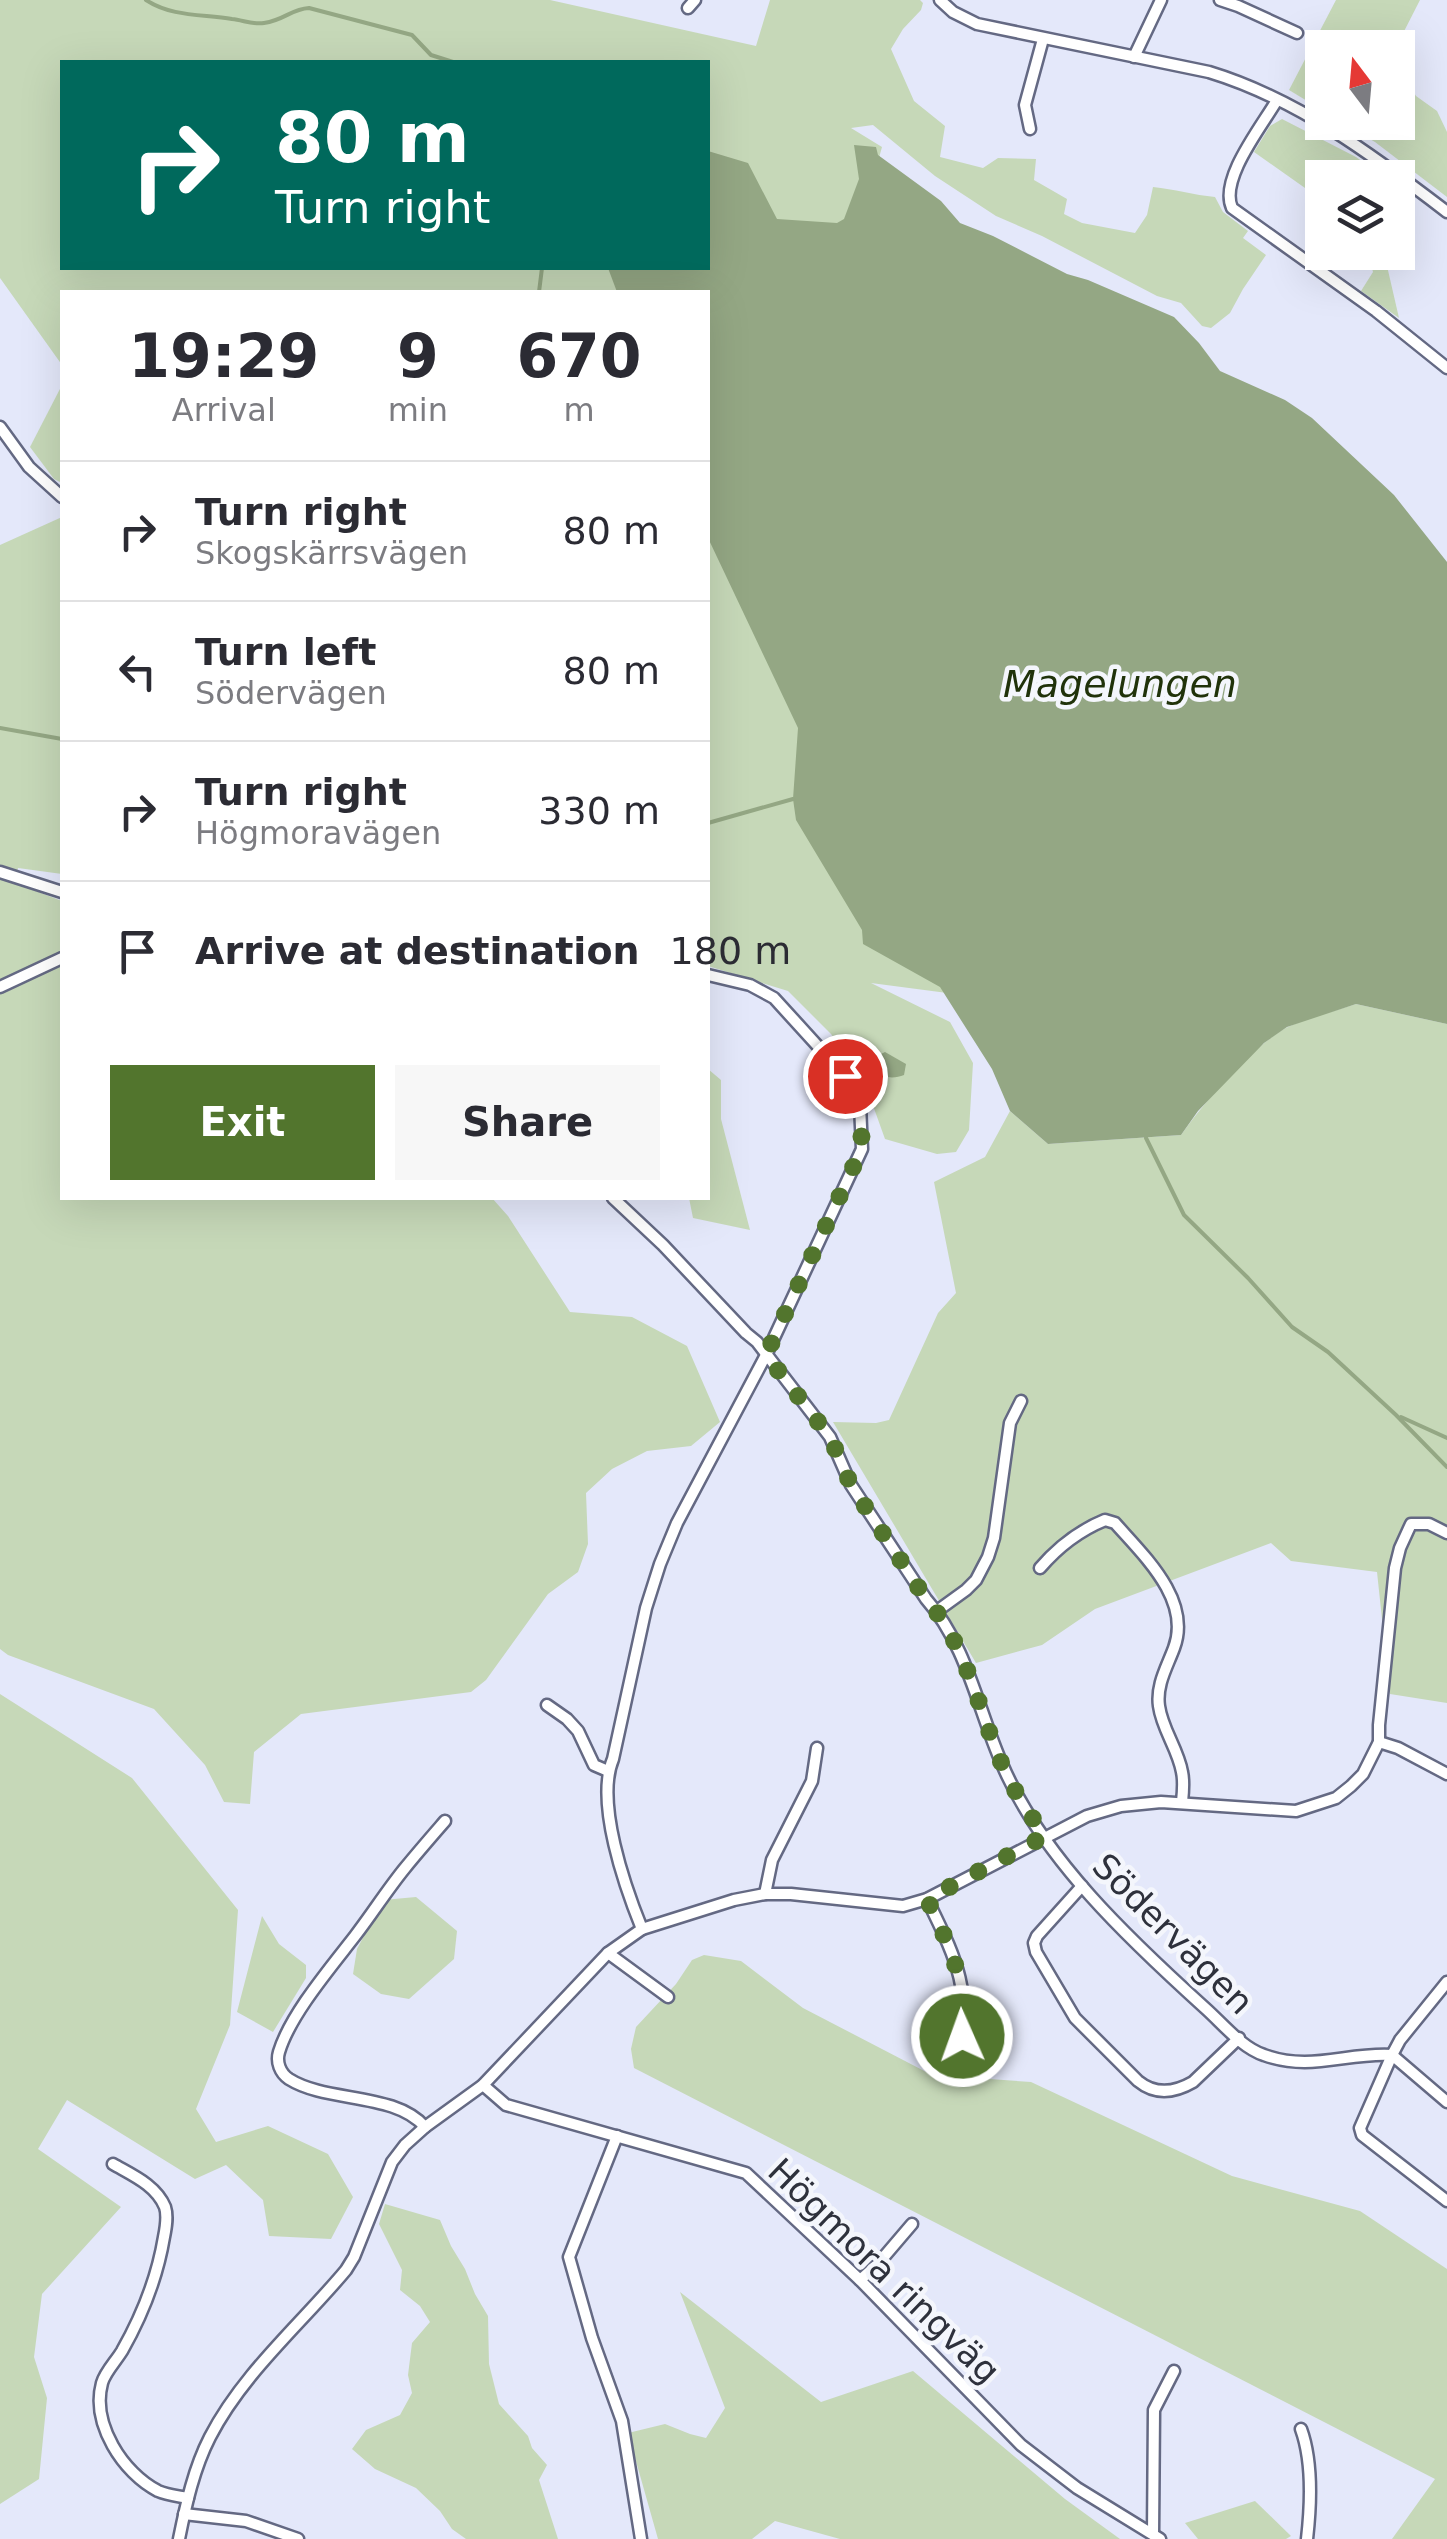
<!DOCTYPE html>
<html lang="en">
<head>
<meta charset="utf-8">
<style>
	body { margin:0; font-family:"DejaVu Sans",sans-serif; background:#f7f7f7; color:#2b2b33; height:100vh; display:flex; flex-direction:column; font-size:38px; white-space:nowrap }
	* { box-sizing:border-box; margin:0 }
	p { font-size:32px; color:#7c7c81 }
	.icon { flex:none; width:55px; height:55px; fill:none; stroke:currentColor; stroke-width:2; stroke-linecap:round; stroke-linejoin:round }
	.map { position:relative; flex:1; overflow:hidden }
	.panel { position:absolute; left:60px; top:290px; width:650px; height:910px; display:flex; flex-direction:column; background:#fff; border-radius:0px; box-shadow:0 10px 40px #0002 }
	.panel>* { flex:none }
	.banner { position:absolute; left:60px; top:60px; width:650px; height:210px; border-radius:0px; box-shadow:0 10px 40px #0002; background:#00695c; color:#fff; overflow:hidden }
	.needle { width:65px; rotate:344deg }
	.fabs { position:absolute; left:1305px; top:30px; display:grid; gap:20px }
	.fabs a { display:grid; place-items:center; width:110px; height:110px; border-radius:0px; background:#fff; box-shadow:0 10px 40px #0002; font-size:50px }
	.pin { position:absolute; display:grid; place-items:center; width:85px; height:85px; color:#fff; margin:-42px; border:5px solid #fff; border-radius:50%; box-shadow:0 2px 10px #0007 }
	.me { position:absolute; width:110px; margin:-55px; rotate:358deg; stroke-linejoin:round; filter:drop-shadow(0 0 8px #0008) }
	.turn { display:flex; align-items:center; gap:35px; height:210px; padding:0 50px; font-size:45px }
	.turn .icon { width:130px; height:130px; stroke-width:2.5 }
	.turn b { display:block; font-size:70px; line-height:85px }
	.eta { display:flex; justify-content:space-evenly; align-items:center; height:170px; text-align:center }
	.eta b { font-size:60px; font-weight:700; line-height:70px }
	.primary-button { display:flex; gap:20px; margin-top:auto; padding:20px 50px }
	.primary-button a { flex:1; height:115px; border-radius:0px; background:#52752d; color:#fff; font-size:40px; font-weight:700; line-height:115px; text-align:center }
	.primary-button a+a { background:#f7f7f7; color:#2b2b33 }
	ul { padding:0; list-style:none }
	li { display:flex; align-items:center; gap:30px; height:140px; padding:0 50px; border-top:2px solid #e1e1e2 }
	li div { flex:1 }
	li b { display:block; font-size:38px }
	li em { font-style:normal }
	.map>svg:first-child { display:block }
	.green { fill:#c6d8b8; fill-rule:evenodd }
	.water { fill:#94a784 }
	.lines { fill:none; stroke-linecap:round; stroke-linejoin:round }
	.stream { stroke:#94a784; stroke-width:4 }
	.minor-casing { stroke:#646983; stroke-width:15 }
	.minor { stroke:#fff; stroke-width:10 }
	.route { stroke:#52752d; stroke-width:18; stroke-dasharray:0 32.4 }
	.labels { text-anchor:middle; stroke-width:9; stroke-linejoin:round; paint-order:stroke }
	.street-label { font-size:35px; fill:#2e313c; stroke:#f4f6fc }
	.water-label { font-size:38px; font-style:italic; fill:#20320a; stroke:#f4f6fc }
</style>
</head>
<body>
<div class="map">
<svg width="1447" height="2539" viewBox="0 0 1447 2539">
	<rect width="100%" height="100%" fill="#e4e8fa"/>
	<g class="green">
		<path d="M0,0H550L756,46L770,0H920L923,3L921,10L903,29L891,49L914,101L945,126L940,157L983,168L998,158L1036,159L1034,180L1067,199L1064,214L1082,223L1135,233L1147,215L1153,187C1174,189 1194,195 1215,197L1223,212L1248,231L1243,238L1266,255L1243,289L1230,313L1211,328L1202,326L1181,303L1157,296L1042,236L996,216L935,176L873,125L851,128L882,147L815,388L970,996L871,983L950,1022L973,1063L969,1130L956,1152L937,1154L885,1139L862,1075L831,1034L788,991L708,966V292H62V365L0,278ZM62,62H708V268H62Z"/>
		<polygon points="1336,0 1420,0 1396,47 1322,48 1322,110 1289,90"/>
		<polygon points="1398,66 1416,96 1437,111 1447,132 1447,197 1375,142 1342,123 1398,122"/>
		<polygon points="1282,119 1356,157 1384,177 1322,178 1322,200 1254,152 1270,126"/>
		<polygon points="1368,253 1384,253 1399,318 1361,291 1373,272"/>
		<polygon points="62,385 62,483 54,479 30,447"/>
		<polygon points="62,517 62,874 18,868 15,883 62,901 62,1198 492,1198 508,1216 570,1312 632,1317 687,1346 720,1422 691,1446 647,1451 612,1469 586,1493 588,1544 578,1572 548,1594 486,1680 471,1692 301,1714 254,1752 250,1804 224,1802 205,1765 154,1709 8,1655 0,1649 0,545"/>
		<path d="M1356,1004L1447,1024V1703L1390,1694L1377,1572L1291,1561L1271,1543L1095,1609L1042,1645L976,1663L833,1422L876,1423L889,1420L938,1313L956,1293L934,1182L985,1157L1010,1111L1048,1144L1181,1135C1202,1105 1256,1041 1290,1026C1311,1017 1334,1011 1356,1004Z"/>
		<polygon points="708,1069 721,1080 721,1119 750,1230 693,1218 689,1198 708,1198"/>
		<polygon points="0,1694 132,1778 238,1910 230,2025 196,2109 216,2142 268,2126 328,2154 353,2197 331,2239 269,2236 263,2200 226,2165 195,2179 67,2100 38,2149 121,2207 42,2294 34,2357 47,2398 39,2479 0,2504"/>
		<polygon points="416,1897 457,1931 454,1959 409,1999 381,1994 353,1974 357,1949 383,1900"/>
		<polygon points="262,1916 279,1944 306,1965 306,1978 273,2032 237,2012"/>
		<polygon points="704,1955 741,1961 803,2008 932,2075 1031,2082 1232,2176 1360,2211 1447,2269 1447,2539 1392,2539 1435,2479 634,2068 631,2049 636,2027 676,1984 692,1960"/>
		<polygon points="385,2204 440,2220 451,2246 465,2269 475,2294 488,2316 489,2364 499,2404 528,2436 532,2448 547,2465 539,2480 558,2539 466,2539 452,2529 440,2511 416,2488 375,2469 352,2449 366,2430 400,2415 412,2393 408,2375 412,2343 430,2322 420,2306 400,2290 402,2270 379,2224"/>
		<polygon points="680,2292 821,2402 913,2371 1065,2499 1120,2539 840,2539 775,2521 752,2539 658,2539 628,2433 665,2424 690,2434 706,2438 725,2408"/>
		<polygon points="1255,2501 1291,2536 1286,2539 1198,2539 1185,2523"/>
	</g>
	<g class="water">
		<polygon points="854,145 876,147 878,155 941,201 960,223 993,236 1067,274 1088,280 1174,317 1199,343 1220,371 1285,400 1312,418 1394,495 1447,562 1447,1024 1356,1004 1287,1027 1264,1043 1198,1111 1181,1135 1048,1144 1010,1111 992,1069 940,987 863,944 862,930 796,820 793,799 798,728 708,538 708,292 617,292 608,268 708,268 708,151 748,163 777,219 837,223 844,219 859,179"/>
		<path d="M885,1052L906,1064L904,1075C890,1081 870,1076 873,1058Z"/>
	</g>
	<g class="lines">
		<g class="stream">
			<path d="M146,0C172,17 202,14 232,19C243,20 253,25 264,23C285,20 291,9 309,8L412,35L431,55L453,62"/>
			<polyline points="539,292 542,268"/>
			<polyline points="0,728 62,739"/>
			<polyline points="708,823 793,799"/>
			<polyline points="1146,1138 1184,1215 1248,1278 1292,1327 1328,1352 1396,1415 1447,1467"/>
			<polyline points="1401,1417 1447,1438"/>
		</g>
		<g class="minor-casing">
			<g id="minor">
				<path d="M940,0L953,12L977,24L1209,72C1298,99 1374,156 1447,212"/>
				<polyline points="1220,0 1238,6 1297,33"/>
				<polyline points="688,8 695,0"/>
				<polyline points="1134,57 1161,0"/>
				<path d="M1277,100C1262,126 1219,179 1232,208L1376,311L1447,368"/>
				<polyline points="1030,129 1025,105 1043,39"/>
				<polyline points="0,427 29,467 62,497"/>
				<polyline points="0,872 62,892"/>
				<polyline points="0,987 62,958"/>
				<path d="M613,1198L663,1245L746,1333L757,1342L830,1437L851,1485L926,1599C967,1645 978,1710 1002,1764C1042,1858 1131,1941 1205,2008C1223,2024 1242,2048 1264,2055C1311,2072 1347,2052 1392,2055L1400,2040L1447,1982"/>
				<path d="M1040,1568C1058,1547 1078,1531 1105,1520L1115,1523C1144,1556 1192,1600 1174,1648C1167,1667 1156,1685 1159,1706C1162,1729 1178,1749 1182,1772C1184,1781 1183,1793 1182,1802"/>
				<polyline points="937,1611 966,1590 976,1580 988,1557 994,1538 1010,1423 1021,1401"/>
				<polyline points="547,1705 567,1719 578,1731 594,1765 608,1771"/>
				<polyline points="1379,1742 1398,1748 1447,1774"/>
				<path d="M1082,1886L1037,1936L1034,1943L1036,1952L1075,2018L1138,2081C1155,2095 1174,2093 1193,2082L1239,2038"/>
				<polyline points="765,1894 772,1860 812,1781 817,1748"/>
				<path d="M927,1899C955,1957 973,1989 958,2056"/>
				<polyline points="642,1929 734,1900 765,1894 791,1894 903,1906 927,1899 1087,1816 1121,1806 1161,1802 1296,1811 1336,1798 1351,1786 1363,1774 1379,1742 1379,1725 1395,1568 1400,1548 1411,1524 1429,1524 1447,1533"/>
				<polyline points="608,1953 668,1997"/>
				<polyline points="483,2085 506,2105 746,2173 860,2280 1021,2445 1077,2488 1160,2539"/>
				<polyline points="1447,2102 1392,2055 1360,2128 1362,2135 1447,2201"/>
				<path d="M425,2127C395,2092 327,2103 289,2079C280,2073 276,2062 279,2052C290,2015 331,1967 355,1936C372,1914 387,1890 405,1868C418,1852 432,1836 445,1821"/>
				<polyline points="617,2136 569,2257 592,2338 622,2421 641,2539"/>
				<path d="M113,2164C132,2175 156,2185 165,2207C168,2216 166,2227 164,2237C157,2279 143,2314 122,2351C116,2361 105,2372 102,2383C91,2424 123,2473 158,2491C167,2495 178,2496 188,2498"/>
				<polyline points="860,2280 877,2265 912,2224"/>
				<path d="M1301,2429C1313,2462 1311,2504 1307,2539"/>
				<polyline points="184,2514 246,2521 298,2539"/>
				<polyline points="1153,2534 1154,2410 1174,2371"/>
				<path d="M179,2539C186,2504 194,2468 210,2437C243,2373 301,2324 346,2270L354,2257L392,2162L405,2145L425,2127L483,2085L608,1953L642,1929C625,1887 595,1802 613,1759L646,1608L660,1564L677,1523L766,1355L862,1149L860,1105L856,1091L845,1076L774,998L750,985L708,975"/>
			</g>
		</g>
		<use href="#minor" class="minor"/>
	</g>
	<g class="lines">
		<path class="route" d="M845,1076L856,1091L860,1105L862,1148L766,1355L830,1437L851,1485L926,1599C966,1644 978,1708 1001,1762C1012,1789 1029,1813 1045,1836L927,1899C948,1943 970,1986 962,2036"/>
	</g>
	<g class="labels">
		<g class="street-label">
			<text transform="translate(1173 1934) rotate(45)" y="12">Södervägen</text>
			<text transform="translate(884 2271) rotate(44)" y="12">Högmora ringväg</text>
		</g>
		<g class="water-label">
			<text x="1120" y="697">Magelungen</text>
		</g>
	</g>
</svg>
<div class="fabs">
<a><svg class="needle" viewBox="-14 -14 28 28"><path d="M0-13l5 13h-10z" fill="#e53935"/><path d="M0 13l5-13h-10z" fill="#7c7c81"/></svg></a>
<a><svg class="icon" aria-label="layers" viewBox="0 0 24 24"><path d="M12 4l9 5-9 5-9-5zM3 14l9 5 9-5"/></svg></a>
</div>
<div class="pin" style="left:845px;top:1076px;background:#d93025"><svg class="icon" aria-label="arrive" viewBox="0 0 24 24"><path d="M6 21V4h12l-3 4 3 4H6"/></svg></div>
<svg class="me" style="left:962px;top:2036px" viewBox="-20 -20 40 40"><circle r="17" fill="#52752d" stroke="#fff" stroke-width="3"/><path d="M0-11L8 9 0 5-8 9z" fill="#fff"/></svg>
<div class="banner">
<div class="turn"><svg class="icon" aria-label="right" viewBox="0 0 24 24"><path d="M7 20v-9h11M14 6l5 5-5 5"/></svg><div><b>80 m</b>Turn right</div></div>
</div>
<section class="panel">
<div class="eta">
<div><b>19:29</b><p>Arrival</p></div>
<div><b>9</b><p>min</p></div>
<div><b>670</b><p>m</p></div>
</div>
<ul>
<li><svg class="icon" aria-label="right" viewBox="0 0 24 24"><path d="M7 20v-9h11M14 6l5 5-5 5"/></svg><div><b>Turn right</b><p>Skogskärrsvägen</p></div><em>80 m</em></li>
<li><svg class="icon" aria-label="left" viewBox="0 0 24 24"><path d="M17 20v-9H6M10 6l-5 5 5 5"/></svg><div><b>Turn left</b><p>Södervägen</p></div><em>80 m</em></li>
<li><svg class="icon" aria-label="right" viewBox="0 0 24 24"><path d="M7 20v-9h11M14 6l5 5-5 5"/></svg><div><b>Turn right</b><p>Högmoravägen</p></div><em>330 m</em></li>
<li><svg class="icon" aria-label="arrive" viewBox="0 0 24 24"><path d="M6 21V4h12l-3 4 3 4H6"/></svg><div><b>Arrive at destination</b></div><em>180 m</em></li>
</ul>
<div class="primary-button"><a>Exit</a><a>Share</a></div>
</section>
</div>
</body>
</html>
